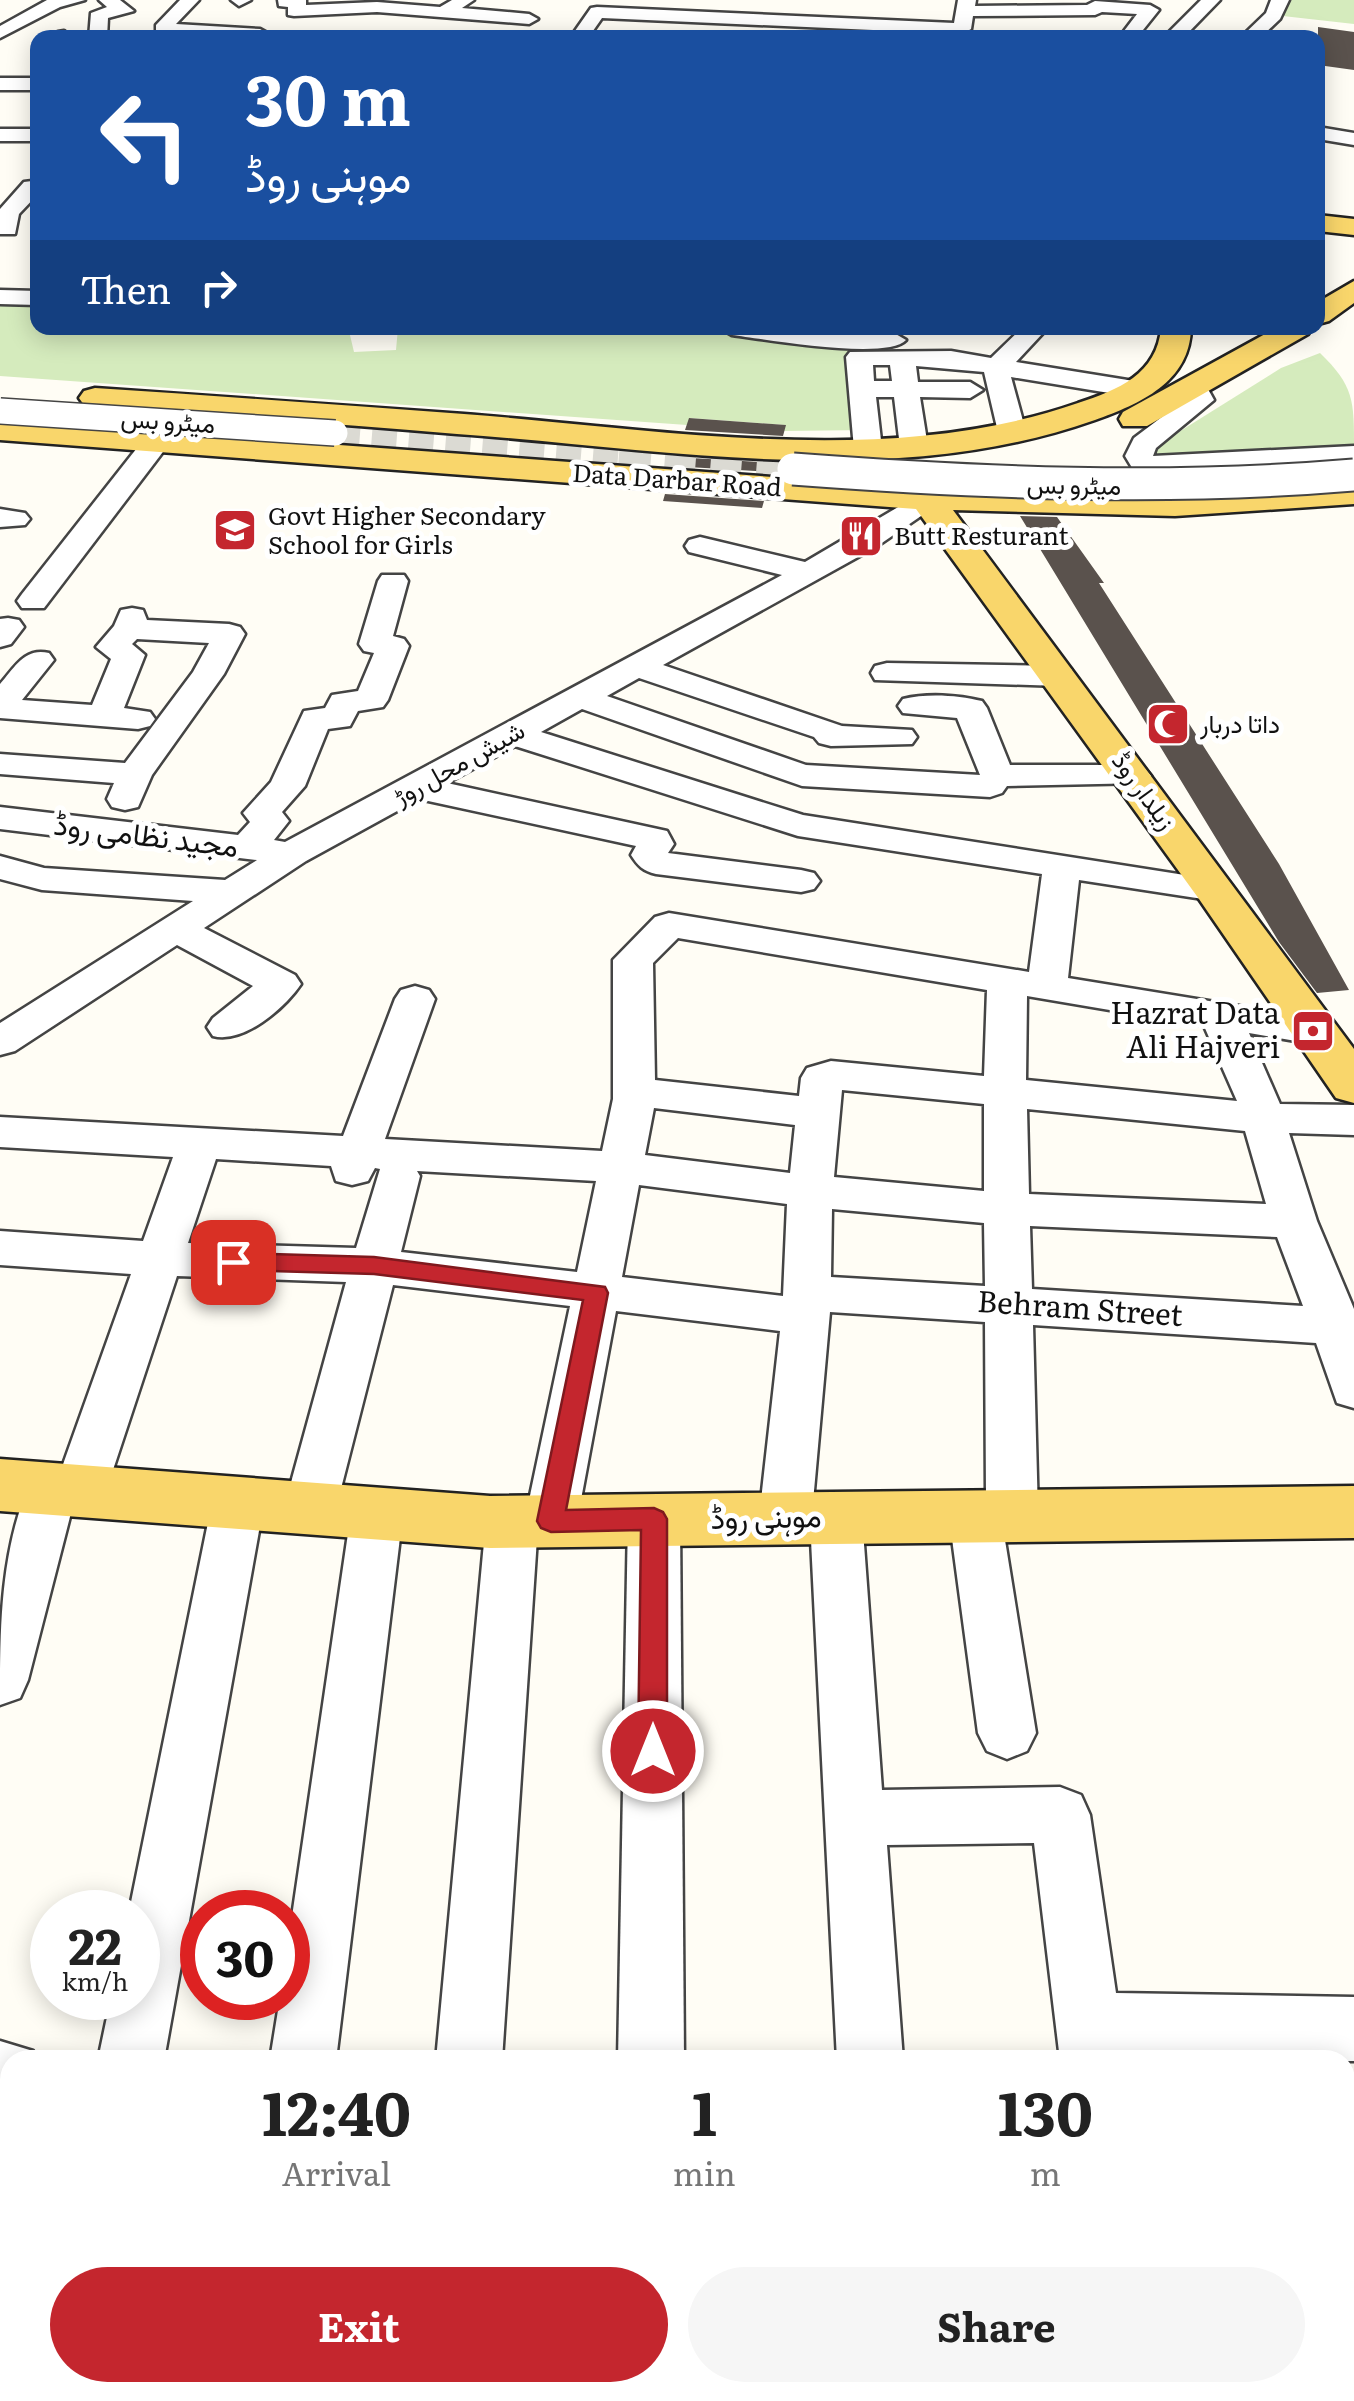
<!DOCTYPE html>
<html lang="en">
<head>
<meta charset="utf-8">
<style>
	body { margin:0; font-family:Literata,Vazirmatn,serif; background:#f6f6f6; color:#222; height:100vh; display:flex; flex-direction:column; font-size:38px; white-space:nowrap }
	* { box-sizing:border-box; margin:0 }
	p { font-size:32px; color:#767676 }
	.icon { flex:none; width:55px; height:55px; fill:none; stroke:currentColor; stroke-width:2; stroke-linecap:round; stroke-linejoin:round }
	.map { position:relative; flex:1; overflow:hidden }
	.drawer { position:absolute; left:0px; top:2050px; width:1355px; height:352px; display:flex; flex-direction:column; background:#fff; border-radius:30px 30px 0 0; box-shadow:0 5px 25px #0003 }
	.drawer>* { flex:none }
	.guide { position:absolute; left:30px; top:30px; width:1295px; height:305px; border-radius:20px; box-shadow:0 5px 25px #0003; background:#1a4fa0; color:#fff; overflow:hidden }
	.speed { position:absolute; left:30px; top:1890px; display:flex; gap:20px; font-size:50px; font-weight:700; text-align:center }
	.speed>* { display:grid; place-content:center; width:130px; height:130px; border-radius:50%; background:#fff; box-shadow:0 5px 25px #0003; line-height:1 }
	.speed small { font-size:25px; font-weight:400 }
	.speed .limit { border:15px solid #d22; background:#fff; color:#111 }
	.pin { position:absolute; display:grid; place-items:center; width:85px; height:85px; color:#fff; margin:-42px; border-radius:20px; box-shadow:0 5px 15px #0006 }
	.me { position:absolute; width:110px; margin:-55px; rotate:0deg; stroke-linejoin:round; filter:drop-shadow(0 0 8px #0008) }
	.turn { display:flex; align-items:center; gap:35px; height:210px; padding:0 50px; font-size:45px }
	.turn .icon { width:130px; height:130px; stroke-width:2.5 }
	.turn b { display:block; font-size:70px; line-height:85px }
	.then { display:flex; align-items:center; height:95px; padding:0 50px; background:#0003; gap:20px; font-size:38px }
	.eta { display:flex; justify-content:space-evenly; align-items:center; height:170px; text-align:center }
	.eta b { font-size:60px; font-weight:700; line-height:70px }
	.action { display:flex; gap:20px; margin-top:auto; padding:20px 50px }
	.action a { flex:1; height:115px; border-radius:60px; background:#c4262e; color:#fff; font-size:40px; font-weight:700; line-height:115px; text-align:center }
	.action a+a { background:#f6f6f6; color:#222 }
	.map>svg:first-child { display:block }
	.green { fill:#d5ebbd }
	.building { fill:#5a524d }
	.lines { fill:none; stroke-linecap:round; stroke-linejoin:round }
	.minor-tunnel-far1 { stroke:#dbdad3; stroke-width:25; stroke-dasharray:25 12; stroke-linecap:butt }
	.minor-tunnel { stroke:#dbdad3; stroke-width:31; stroke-dasharray:31 15; stroke-linecap:butt }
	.minor-casing { stroke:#444; stroke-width:5 }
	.major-casing { stroke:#222; stroke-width:5 }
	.minor { fill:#fff; fill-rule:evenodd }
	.major { fill:#f9d66b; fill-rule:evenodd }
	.minor-bridge-far1-casing { stroke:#444; stroke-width:28; stroke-linecap:butt }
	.minor-bridge-casing { stroke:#444; stroke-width:35; stroke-linecap:butt }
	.minor-bridge-far1 { stroke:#fff; stroke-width:25 }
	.minor-bridge { stroke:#fff; stroke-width:31 }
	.route { fill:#c4262e; stroke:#7f191e; stroke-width:2.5 }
	.labels { text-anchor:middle; stroke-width:10; stroke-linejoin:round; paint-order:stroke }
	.far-street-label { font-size:25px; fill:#111; stroke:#fff }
	.far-poi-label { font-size:25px; fill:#111; stroke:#fff; text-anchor:start }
	.street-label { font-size:30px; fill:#111; stroke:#fff }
	.poi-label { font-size:30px; fill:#111; stroke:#fff; text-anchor:end }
</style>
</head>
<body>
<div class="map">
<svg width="1354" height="2401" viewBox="0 0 1354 2401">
	<rect width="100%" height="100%" fill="#fffdf5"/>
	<g class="green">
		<polygon points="1283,0 1354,0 1354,24 1274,15"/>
		<polygon points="0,297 37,298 38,328 351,328 349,331 354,352 396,350 398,328 732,328 859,341 866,430 784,431 785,425 690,418 687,425 0,376"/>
		<path d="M1320,353C1354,386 1354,400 1354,449L1151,457L1158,445L1281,368Z"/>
	</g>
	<g class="building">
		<polygon points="1318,27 1354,32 1354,70 1318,65"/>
		<polygon points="689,418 786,425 783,436 685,430"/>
		<polygon points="674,457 775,463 774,472 671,466"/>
		<polygon points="665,494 764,501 762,508 663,501"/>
		<polygon points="1020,516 1057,517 1104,583 1099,583 1279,864 1349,990 1317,993 1279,942"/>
	</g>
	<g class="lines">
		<polyline class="minor-tunnel-far1" points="335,433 651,458"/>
		<polyline class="minor-tunnel" points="619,455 793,469"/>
		<g class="minor-casing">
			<g id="minor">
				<polygon points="47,0 85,0 60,7 0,38 0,26"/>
				<polygon points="99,0 120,0 134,11 108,18 107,38 89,38 91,13 107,7"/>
				<polygon points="180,0 199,0 176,24 260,29 269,34 267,38 156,33 156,25"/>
				<polygon points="231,0 251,0 239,6"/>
				<polygon points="278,0 306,0 306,5 377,2 440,7 452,0 474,0 462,8 529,14 538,19 529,24 377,12 294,16 288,15 288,7 279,6"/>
				<polygon points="958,0 976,0 975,6 1087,5 1095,1 1150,5 1159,10 1139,35 1133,36 1124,31 1137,14 1102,12 1095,15 973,16 971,29 962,34 602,18 588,38 570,38 591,8 597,7 954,23"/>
				<polygon points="1201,0 1220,0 1183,38 1163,38"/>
				<polygon points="1271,0 1289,0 1280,19 1260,38 1240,38 1266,13"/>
				<polygon points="64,31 72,38 54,38 58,32"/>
				<rect x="0" y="78" width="38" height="12"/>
				<polygon points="1318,127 1354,133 1354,145 1318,139"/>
				<rect x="0" y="129" width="38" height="12"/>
				<polygon points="32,181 38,182 38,194 19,214 15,234 0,234 0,209 24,182"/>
				<polygon points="0,290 38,291 38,305 0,304"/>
				<path d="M720,328L894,333L906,340C887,361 764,339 732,335Z"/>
				<path d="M1022,328H1039L1043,333L1016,362L1140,382L1153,390L1140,398L1011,377L1026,432L1012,440L998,432L984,372L916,366L918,382H970L983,390L970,398L920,397L928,447L914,455L900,447L894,397H876L882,449L868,457L858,455L854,449L846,357L850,352L951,351L991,358ZM873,365H890L892,381H874Z"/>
				<polygon points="1195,380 1204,382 1214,400 1156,448 1153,456 1354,446 1354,462 1134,471 1125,456 1134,438 1187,398 1182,388"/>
				<polygon points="158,432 172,440 44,608 22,608 17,601 22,594 148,434"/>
				<path d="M927,490L937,493L941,499L937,505L876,547L663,665L842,726L912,730L917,737L912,744L831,746L819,743L814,737L639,678L607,696L806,765L980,775L957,718L903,713L898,706L903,699C927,693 958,695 982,701L987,708L1010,765H1133L1145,769L1151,776L1145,783L1007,786L1002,793L990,797L802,786L582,709L541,732L803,815L1229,882L1235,890L1229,898L1216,901L1079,880L1068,978L1313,1018L1328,1022L1334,1031L1328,1040L1313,1044L1249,1033L1280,1104L1354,1105V1135L1289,1133L1317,1221L1354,1309V1408L1337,1403L1316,1343L1033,1325L1038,1515L1030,1530L1012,1537L1004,1534L1036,1733L1027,1751L1007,1759L987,1751L978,1733L949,1516L956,1501L975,1494L986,1498L985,1322L830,1312L812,1513L817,1502L836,1495L855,1502L862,1517L882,1790L1060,1787L1081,1795L1090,1815L1116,1993L1354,1997V2061L1060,2060L1034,1843L887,1845L903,2060H837L810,1520L804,1533L785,1540L766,1533L759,1518L780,1331L616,1311L577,1521L570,1536L551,1543L537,1538L502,2060H436L486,1521L493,1506L512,1499L528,1505L570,1306L393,1285L336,1508L328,1523L310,1529L292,1523L284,1508L346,1282L177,1276L106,1491L98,1506L80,1512L72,1509L28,1680L20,1698L0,1705C0,1625 0,1547 34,1473L52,1467L61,1470L131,1274L0,1265V1231L143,1241L173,1157L0,1147V1117L343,1136L395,999L401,990L415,986L429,990L435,999L385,1139L602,1151L613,1099V960L655,917L669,913L1029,972L1042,874L798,836L515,746L447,783L667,831L674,844L668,853L801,870L814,873L820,881L814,889L801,892L656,874C643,871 638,866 631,855L636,846L419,799L306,861L204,928L295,975L301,984C284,1009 243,1044 213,1036L207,1027L213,1018L253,986L177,945L15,1051L0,1055V1023L193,901L42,890L0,879V856L44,868L225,880L257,860L0,829V807L238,835L250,822L243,813L271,782L304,711L325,708L332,695L358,691L374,653L364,651L359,644L378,581L382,575H404L408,581L393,636L404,639L409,646L388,700L383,707L358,711L350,726L328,729L305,786L282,812L289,821L274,840L285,842L782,575L689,552L685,546L689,540L700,537L805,562ZM678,938L987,990L984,1076L831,1061L807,1068L801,1078L799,1096L655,1080L653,963ZM1027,996L1204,1026L1237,1101L1026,1080ZM842,1090L984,1104V1191L834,1177ZM654,1108L795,1125L790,1173L645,1155ZM1027,1109L1245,1131L1266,1204L1029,1194ZM216,1159L331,1166L336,1181L352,1185L368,1181L375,1168L380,1169L356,1248L188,1243ZM417,1171L596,1181L577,1272L401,1252L420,1176ZM639,1185L787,1204L783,1296L622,1277ZM832,1209L984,1223L985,1286L831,1277ZM1030,1226L1277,1237L1303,1306L1032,1289Z"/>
				<polygon points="0,509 25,513 30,519 25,525 0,527"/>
				<path d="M132,608L143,610L147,620L229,624L240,627L245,634L224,674L152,775L138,807L125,810L112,807L107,799L114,783L0,774V754L125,763L193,672L209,643L137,639L132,644L145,655L124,708L150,712L155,719L150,726L138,729L0,718V684C15,667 25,647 49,653L54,660L22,700L92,705L111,659L96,647L114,626L121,610Z"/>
				<polygon points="8,618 19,620 24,627 11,644 0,647 0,619"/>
				<polygon points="887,663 1059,666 1071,669 1075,676 1071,683 1059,686 875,680 871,673 875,666"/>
				<polygon points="238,1482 256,1488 264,1503 164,2060 98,2060 111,1998 138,1998 138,1912 129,1912 212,1503 220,1488"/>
				<polygon points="377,1492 395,1498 403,1513 336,2060 270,2060 280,1998 288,1998 288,1944 351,1513 359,1498"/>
				<polygon points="654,1497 673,1504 680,1519 684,2060 618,2060 628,1519 635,1504"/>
				<polygon points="0,2041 33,2051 37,2060 10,2060 10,2107 0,2107"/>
				<rect x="1345" y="2235" width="9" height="70"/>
				<polygon points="31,2392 103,2392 101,2401 29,2401"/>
				<polygon points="222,2392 294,2392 293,2401 221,2401"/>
				<polygon points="407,2392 479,2392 478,2401 406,2401"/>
				<rect x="613" y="2392" width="72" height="9"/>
				<polygon points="856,2392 928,2392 929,2401 857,2401"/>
				<polygon points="1100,2392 1172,2392 1174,2401 1102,2401"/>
			</g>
		</g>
		<g class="major-casing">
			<g id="major">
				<polygon points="1318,215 1354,219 1354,235 1318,231"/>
				<polygon points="1354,281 1354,303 1329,321 1318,324 1318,302"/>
				<path d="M1161,328H1191C1190,382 1140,404 1095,420C892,492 666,449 457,434C337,424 216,415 95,408L84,405L79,398L84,391L95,388C218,396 341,405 464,414C662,429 887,470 1078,403C1118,390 1157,374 1161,328Z"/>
				<polygon points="1276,328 1312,328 1308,334 1147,426 1123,426 1119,419 1123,412"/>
				<polygon points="0,420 923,488 952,479 964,482 969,489 1175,494 1354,484 1354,504 1175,516 953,510 1354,1049 1354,1103 1336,1098 1199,899 916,509 0,440"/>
				<polygon points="0,1459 490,1496 1354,1486 1354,1538 490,1548 0,1511"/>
			</g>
		</g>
		<use href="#minor" class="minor"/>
		<use href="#major" class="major"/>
		<g class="minor-bridge-far1-casing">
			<polyline id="minor-bridge-far1" points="0,411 335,433"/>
		</g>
		<g class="minor-bridge-casing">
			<path id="minor-bridge" d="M793,469C981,483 1166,491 1354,475"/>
		</g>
		<use href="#minor-bridge-far1" class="minor-bridge-far1"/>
		<use href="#minor-bridge" class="minor-bridge"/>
	</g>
	<polygon class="route" points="233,1253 374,1257 605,1287 608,1293 566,1510 654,1508 663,1512 667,1519 667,1751 663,1760 653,1764 642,1760 638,1751 641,1530 551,1532 541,1528 537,1521 583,1300 374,1274 233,1270 222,1262"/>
	<defs>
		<g id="university-square" transform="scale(2.25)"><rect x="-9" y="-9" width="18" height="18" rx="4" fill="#c4262e" stroke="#fff"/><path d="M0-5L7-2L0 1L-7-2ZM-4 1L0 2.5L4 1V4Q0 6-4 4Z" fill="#fff"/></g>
		<g id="restaurant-square" transform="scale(2.25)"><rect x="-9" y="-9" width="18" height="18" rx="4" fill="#c4262e" stroke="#fff"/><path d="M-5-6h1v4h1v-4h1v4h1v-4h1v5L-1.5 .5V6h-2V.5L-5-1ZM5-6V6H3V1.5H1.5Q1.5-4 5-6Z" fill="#fff"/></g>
		<g id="mosque-square" transform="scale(2.25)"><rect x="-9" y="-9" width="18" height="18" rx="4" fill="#c4262e" stroke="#fff"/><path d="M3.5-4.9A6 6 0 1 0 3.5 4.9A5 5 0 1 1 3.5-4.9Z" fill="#fff"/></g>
		<g id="bank-square" transform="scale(2.25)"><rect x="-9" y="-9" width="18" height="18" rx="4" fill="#c4262e" stroke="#fff"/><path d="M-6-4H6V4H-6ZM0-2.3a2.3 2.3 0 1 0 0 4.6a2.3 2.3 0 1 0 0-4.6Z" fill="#fff"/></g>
	</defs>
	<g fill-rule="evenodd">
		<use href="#university-square" x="235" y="530"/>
		<use href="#restaurant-square" x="861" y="536"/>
		<use href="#mosque-square" x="1168" y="724"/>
		<use href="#bank-square" x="1313" y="1031"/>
	</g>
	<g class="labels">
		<g class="far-street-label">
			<text transform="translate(168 421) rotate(4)" y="9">میٹرو بس</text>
			<text transform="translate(677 480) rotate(4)" y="9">Data Darbar Road</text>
			<text transform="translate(1074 485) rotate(1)" y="9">میٹرو بس</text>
			<text transform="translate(459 763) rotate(-29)" y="9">شیش محل روڑ</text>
			<text transform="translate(1144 791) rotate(54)" y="9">زیلدار روڈ</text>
		</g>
		<g class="far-poi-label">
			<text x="268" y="525">Govt Higher Secondary<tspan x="268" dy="29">School for Girls</tspan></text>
			<text x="894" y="545">Butt Resturant</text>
			<text x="1200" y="733">داتا دربار</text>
		</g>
		<g class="street-label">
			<text transform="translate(146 836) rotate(7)" y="10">مجید نظامی روڈ</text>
			<text transform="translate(1080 1309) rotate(4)" y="10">Behram Street</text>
			<text transform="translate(766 1518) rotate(-1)" y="10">موہنی روڈ</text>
		</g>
		<g class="poi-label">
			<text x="1280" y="1024">Hazrat Data<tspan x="1280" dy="34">Ali Hajveri</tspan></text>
		</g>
	</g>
</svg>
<div class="speed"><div>22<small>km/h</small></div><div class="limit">30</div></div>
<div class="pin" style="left:233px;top:1262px;background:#d93025"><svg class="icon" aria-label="arrive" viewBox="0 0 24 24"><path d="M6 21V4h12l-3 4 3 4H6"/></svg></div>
<svg class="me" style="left:653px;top:1751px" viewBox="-20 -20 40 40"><circle r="17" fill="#c4262e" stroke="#fff" stroke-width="3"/><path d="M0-11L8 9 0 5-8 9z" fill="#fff"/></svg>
<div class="guide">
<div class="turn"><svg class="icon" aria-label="left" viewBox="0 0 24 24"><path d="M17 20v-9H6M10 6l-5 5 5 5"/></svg><div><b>30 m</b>موہنی روڈ</div></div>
<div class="then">Then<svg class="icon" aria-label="right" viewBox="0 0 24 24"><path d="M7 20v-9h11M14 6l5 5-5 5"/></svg></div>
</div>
<section class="drawer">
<div class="eta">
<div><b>12:40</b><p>Arrival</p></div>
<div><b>1</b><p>min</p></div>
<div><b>130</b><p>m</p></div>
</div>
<div class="action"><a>Exit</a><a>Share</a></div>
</section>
</div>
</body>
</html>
